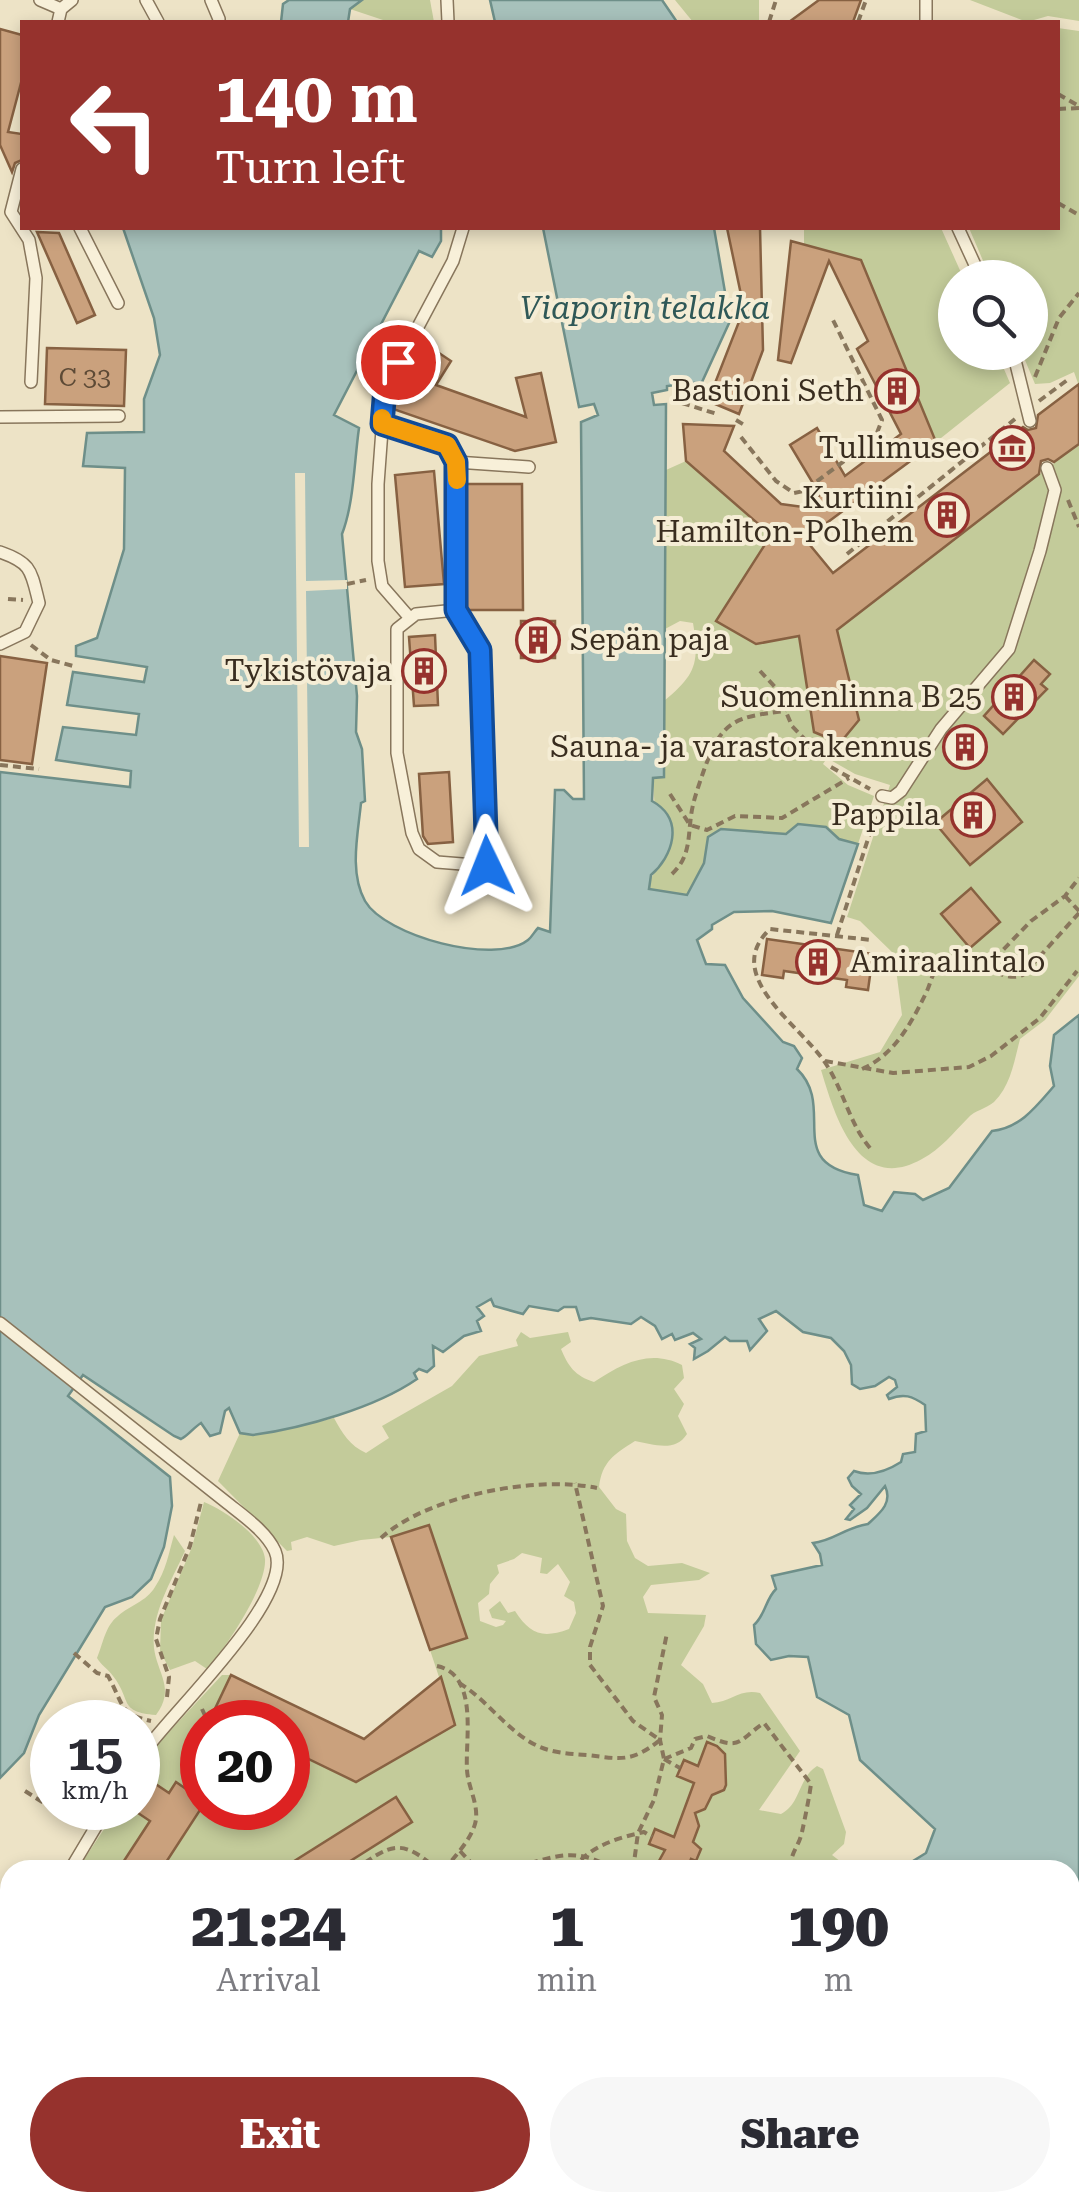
<!DOCTYPE html>
<html lang="en">
<head>
<meta charset="utf-8">
<style>
	body { margin:0; font-family:"Roboto Serif",serif; background:#f7f7f7; color:#2b2b33; height:100vh; display:flex; flex-direction:column; font-size:38px; white-space:nowrap }
	* { box-sizing:border-box; margin:0 }
	p { font-size:32px; color:#7c7c81 }
	.icon { flex:none; width:55px; height:55px; fill:none; stroke:currentColor; stroke-width:2; stroke-linecap:round; stroke-linejoin:round }
	.map { position:relative; flex:1; overflow:hidden }
	.drawer { position:absolute; left:0px; top:1860px; width:1080px; height:352px; display:flex; flex-direction:column; background:#fff; border-radius:30px 30px 0 0; box-shadow:0 5px 15px #0003 }
	.drawer>* { flex:none }
	.guide { position:absolute; left:20px; top:20px; width:1040px; height:210px; border-radius:0px; box-shadow:0 5px 15px #0003; background:#96322d; color:#fff; overflow:hidden }
	.buttons { position:absolute; left:938px; top:260px; display:grid; gap:20px }
	.buttons a { display:grid; place-items:center; width:110px; height:110px; border-radius:50%; background:#fff; box-shadow:0 5px 15px #0003; font-size:50px }
	.speed { position:absolute; left:30px; top:1700px; display:flex; gap:20px; font-size:50px; font-weight:700; text-align:center }
	.speed>* { display:grid; place-content:center; width:130px; height:130px; border-radius:50%; background:#fff; box-shadow:0 5px 15px #0003; line-height:1 }
	.speed small { font-size:25px; font-weight:400 }
	.speed .limit { border:15px solid #d22; background:#fff; color:#111 }
	.pin { position:absolute; display:grid; place-items:center; width:85px; height:85px; color:#fff; margin:-42px; border:5px solid #fff; border-radius:50%; box-shadow:0 2px 10px #0007 }
	.me { position:absolute; width:110px; margin:-55px; rotate:358deg; stroke-linejoin:round; filter:drop-shadow(0 0 8px #0008) }
	.turn { display:flex; align-items:center; gap:35px; height:210px; padding:0 30px; font-size:45px }
	.turn .icon { width:130px; height:130px; stroke-width:2.5 }
	.turn b { display:block; font-size:70px; line-height:85px }
	.eta { display:flex; justify-content:space-evenly; align-items:center; height:170px; text-align:center }
	.eta b { font-size:60px; font-weight:800; line-height:70px }
	.primary-button { display:flex; gap:20px; margin-top:auto; padding:20px 30px }
	.primary-button a { flex:1; height:115px; border-radius:60px; background:#96322d; color:#fff; font-size:40px; font-weight:800; line-height:115px; text-align:center }
	.primary-button a+a { background:#f7f7f7; color:#2b2b33 }
	.map>svg:first-child { display:block }
	.green { fill:#c3cb9a; fill-rule:evenodd }
	.water { fill:#a7c1bb; stroke:#6e8f89; stroke-width:2.5 }
	.pier { fill:#ede3c6 }
	.building { fill:#caa17d; stroke:#876142; stroke-width:2.5 }
	.lines { fill:none; stroke-linecap:round; stroke-linejoin:round }
	.service-casing { stroke:#88765c; stroke-width:14 }
	.path { stroke:#88765c; stroke-width:4; stroke-dasharray:8 5; stroke-linecap:butt }
	.service { stroke:#f8f0d9; stroke-width:11 }
	.route-casing { stroke:#114b97; stroke-width:25 }
	.route { stroke:#1a73e8; stroke-width:18 }
	.slow { stroke:#f59e0b; stroke-width:18 }
	.labels { text-anchor:middle; stroke-width:8; stroke-linejoin:round; paint-order:stroke }
	.number-label { font-size:25px; fill:#5d4a36 }
	.poi-label { font-size:30px; fill:#392d1f; stroke:#f5edd5; text-anchor:end }
	.water-label { font-size:32px; font-style:italic; fill:#2f5857; stroke:#f5edd5 }
</style>
</head>
<body>
<div class="map">
<svg width="1079" height="2212" viewBox="0 0 1079 2212">
	<rect width="100%" height="100%" fill="#ede3c6"/>
	<g class="green">
		<polygon points="362,0 430,0 434,22 389,22 350,9"/>
		<polygon points="675,0 759,0 759,22 693,22"/>
		<polygon points="970,0 1079,0 1079,21 1048,16 1027,22"/>
		<polygon points="1058,28 1079,31 1079,386 1074,372 1050,383 1035,384 1022,353 1030,352 1030,278 990,277 969,228 1058,228"/>
		<polygon points="804,228 941,228 963,277 955,278 955,352 997,353 1010,383 936,442 861,260 804,245"/>
		<path d="M1079,444V976L1045,1020L1020,1039C1014,1062 1011,1085 994,1102C986,1109 975,1110 968,1118C953,1133 941,1149 922,1159C858,1195 835,1116 821,1070L880,1052L902,1015L894,954L860,921L847,917L890,785L855,774L827,758L823,764L848,785L874,796L858,844L839,839L826,827L798,824L786,834L721,829L708,838L704,863L687,896L649,889L648,884L658,866L653,778L664,777V701C695,675 700,664 693,623L680,621L665,629L666,470L686,461L770,536L717,621L755,644L799,636L814,732L840,743L859,720L837,630Z"/>
		<path d="M521,1332L530,1338L568,1332L571,1342L561,1349C568,1366 575,1376 594,1382C623,1363 650,1349 682,1365L684,1378L674,1389L684,1404L678,1416L687,1434C675,1453 653,1444 635,1441C614,1454 602,1462 599,1487L616,1509L626,1514L627,1541L635,1558L648,1566L682,1563L710,1573L699,1580L651,1585L643,1597L648,1613L706,1615L704,1626L681,1665L703,1684L712,1703C731,1702 740,1688 760,1693L800,1751L759,1810L781,1814C801,1804 798,1778 817,1766L823,1769L846,1832L844,1844L832,1855L845,1865L841,1870H772L764,1862L751,1870H77L118,1808H138V1775L155,1747L222,1675H231L213,1713L233,1722H202V1808H288V1749L356,1782L455,1725L430,1650L467,1637L429,1525L391,1537L361,1540L334,1546L307,1537L291,1542L292,1550L287,1551L218,1481L240,1433L276,1432L334,1418C342,1433 350,1446 366,1453L389,1438L382,1426L452,1386L479,1356L518,1346L516,1340ZM522,1553L542,1558L540,1573L547,1574L558,1564L570,1582L564,1596L574,1602L576,1613L569,1629C542,1639 530,1634 515,1611L508,1613L500,1601L489,1610L492,1618L506,1621L503,1625L496,1627L480,1621L478,1603L489,1594L490,1584L499,1573L497,1565L514,1559Z"/>
		<path d="M204,1502C224,1510 263,1536 265,1559C267,1587 225,1649 207,1669L195,1661L170,1670L160,1651L161,1620L192,1547Z"/>
		<path d="M174,1535L185,1551C171,1582 151,1613 154,1648C157,1673 176,1689 156,1715C118,1712 132,1700 113,1676C108,1669 101,1665 97,1658C103,1644 105,1626 118,1616C130,1605 146,1602 155,1587C166,1571 169,1552 174,1535Z"/>
		<polygon points="0,2073 10,2076 10,2202 324,2202 326,2212 0,2212"/>
	</g>
	<g class="water">
		<polygon points="289,0 362,0 350,9 348,22 281,22 283,4"/>
		<polygon points="490,0 662,0 677,22 495,22"/>
		<path d="M123,228H441V241L432,257L419,251L334,415L359,428C354,463 354,503 342,534L357,696L356,732L362,749L365,801L361,803C358,834 349,872 365,901C385,936 495,966 528,940C532,937 534,932 538,928L550,932L555,790H564L573,799H584L581,422L598,415L594,404L579,407L543,228H714L730,321L702,382L667,386V390L652,393L654,405L666,404L664,777L653,778L652,801C686,820 672,857 651,875L649,889L687,895L704,863L708,837L721,829L786,834L798,824L826,827L839,839L858,844L831,923L772,911L734,912L712,925V929L697,940L706,964L725,965L743,998L783,1042L794,1046L802,1058L797,1069C837,1107 783,1163 858,1175L864,1205L882,1211L894,1192L915,1194L923,1200L949,1188L992,1131C1020,1128 1036,1107 1054,1086L1050,1066L1054,1035L1079,1015V2212H376L377,2202H1070V1870H911L910,1863L926,1853L935,1829L860,1760L849,1715L817,1697L808,1657L789,1656L771,1660L756,1644L754,1625C766,1614 765,1600 776,1589L772,1576L822,1565L820,1554L813,1543C833,1541 846,1527 868,1524C880,1513 893,1503 885,1486L867,1508L850,1520L846,1519L854,1509L850,1505L861,1494L852,1486L848,1478L854,1471C870,1477 887,1471 901,1462L903,1454L915,1452L916,1434L926,1431L925,1405C912,1396 904,1393 889,1399L887,1395L897,1387L895,1380L889,1377L875,1386L860,1389L852,1384L851,1365L844,1351L831,1338L803,1332L776,1311L759,1319L767,1331L750,1350L747,1341H730L725,1337L708,1351L694,1359L695,1348L690,1344L701,1339L693,1333L675,1340L672,1334L662,1339L655,1326L641,1317L631,1324L591,1318L580,1320L576,1307H564L558,1311L529,1306L523,1314L494,1306L491,1299L477,1307L484,1316L477,1321L481,1331L464,1336L443,1352L433,1346L434,1366L427,1372L419,1369L414,1373L417,1379C375,1408 303,1428 253,1435L240,1433L229,1408L225,1411L220,1433L210,1436L201,1423C193,1428 189,1435 181,1439L174,1436L83,1375L68,1396L170,1477L172,1506L164,1547L151,1579L132,1597L105,1607L39,1715L24,1753L0,1778V772L130,787L131,771L56,760L63,727L136,735L139,714L67,705L73,672L144,682L147,667L76,656V646L97,638L124,549L125,468L83,466L87,433L144,432V399L160,355L154,318Z"/>
	</g>
	<polygon class="pier" points="295,473 305,473 306,581 347,580 347,589 306,591 309,847 299,847"/>
	<g class="building">
		<polygon points="819,0 861,0 853,22 789,22"/>
		<polygon points="0,29 22,35 22,79 8,132 22,134 22,160 15,163 12,172 0,145"/>
		<polygon points="727,228 760,228 763,350 739,414 708,401 744,309"/>
		<polygon points="37,232 59,233 95,315 77,323"/>
		<polygon points="791,241 861,260 936,442 805,539 833,573 1023,427 1028,430 1036,428 1038,415 1079,384 1079,444 1054,462 1048,459 1041,461 1039,474 837,630 859,720 840,743 814,732 799,636 756,644 716,621 771,535 686,461 683,424 734,426 724,451 781,504 803,507 820,495 790,445 817,428 845,476 901,434 857,349 868,341 829,261 791,363 778,360"/>
		<polygon points="424,343 451,361 436,385 526,417 516,378 541,373 556,442 515,451 393,409 394,397"/>
		<polygon points="47,348 126,350 124,406 45,404"/>
		<polygon points="434,471 444,584 405,587 395,475"/>
		<polygon points="466,484 522,484 523,610 467,610"/>
		<rect x="521" y="621" width="34" height="37"/>
		<polygon points="435,635 438,705 414,706 409,637"/>
		<polygon points="0,656 47,663 32,764 0,760"/>
		<polygon points="1034,660 1050,674 1041,684 1047,689 1003,734 984,716"/>
		<polygon points="449,772 453,842 428,844 423,836 419,774"/>
		<polygon points="987,779 1022,822 970,865 935,823"/>
		<polygon points="971,888 1000,922 970,948 941,914"/>
		<polygon points="767,939 873,954 868,990 846,987 847,980 784,971 783,978 762,975"/>
		<polygon points="429,1525 467,1638 430,1650 391,1537"/>
		<polygon points="231,1675 364,1739 441,1677 455,1725 356,1782 288,1749 288,1722 233,1722 213,1713"/>
		<polygon points="707,1742 717,1746 725,1754 726,1785 724,1790 712,1795 705,1809 695,1813 699,1826 693,1842 701,1849 696,1861 691,1859 687,1870 654,1870 665,1850 649,1844 655,1829 674,1837 694,1783 677,1776 684,1760 698,1766"/>
		<polygon points="176,1782 202,1800 202,1807 161,1870 118,1870 150,1821 135,1811 154,1783 169,1793"/>
		<polygon points="396,1797 412,1822 336,1870 280,1870"/>
	</g>
	<g class="lines">
		<g class="service-casing">
			<g id="service">
				<polyline points="40,0 61,9"/>
				<polyline points="146,0 158,22"/>
				<polyline points="211,0 219,19"/>
				<polyline points="447,0 448,22"/>
				<polyline points="58,22 61,9 72,0"/>
				<polyline points="926,22 926,0"/>
				<polyline points="22,169 11,212 29,240 36,278 31,382"/>
				<polyline points="80,228 118,303"/>
				<polyline points="958,228 981,278"/>
				<polyline points="1013,352 1030,421"/>
				<polyline points="0,417 119,416"/>
				<polyline points="381,425 447,445 456,462 456,610 480,650 487,866 437,862 419,849 412,833 397,753 397,629 416,614 456,610"/>
				<polyline points="456,462 529,467"/>
				<path d="M0,552C32,563 31,571 39,603L25,632L0,644"/>
				<polyline points="409,617 382,586 378,561 378,484 385,389 453,261 463,228"/>
				<polyline points="882,796 892,798 901,791 941,729 1009,649 1040,551 1055,490 1047,468"/>
				<path d="M0,1323L226,1502C242,1515 266,1531 275,1551C296,1599 164,1719 138,1760"/>
				<polyline points="70,1870 107,1808"/>
				<polyline points="0,1958 10,1947"/>
				<polyline points="0,2098 10,2105"/>
			</g>
		</g>
		<g class="path">
			<polyline points="769,22 776,0"/>
			<polyline points="858,22 866,0"/>
			<polyline points="1058,94 1079,106"/>
			<polyline points="1058,109 1079,108"/>
			<polyline points="1058,203 1079,215"/>
			<polyline points="1035,377 1059,318 1079,293"/>
			<polyline points="1039,401 1070,378"/>
			<polyline points="682,403 717,414"/>
			<polyline points="736,420 746,426"/>
			<polyline points="741,437 776,481 794,493 804,491 875,438 882,420 833,320"/>
			<polyline points="1068,500 1079,527"/>
			<polyline points="847,554 1015,419"/>
			<polyline points="347,584 366,580"/>
			<polyline points="8,599 23,600"/>
			<polyline points="31,645 51,660 73,666"/>
			<polyline points="760,671 776,688 792,726 818,753"/>
			<polyline points="0,765 39,769"/>
			<polyline points="831,767 870,789"/>
			<polyline points="670,794 690,825 707,830 735,816 782,818 849,778"/>
			<path d="M672,874C690,857 688,839 691,816C693,800 699,785 704,770C722,720 734,717 786,711"/>
			<polyline points="1065,896 1079,911"/>
			<polyline points="837,935 877,811"/>
			<polyline points="980,958 999,954 1031,921 1065,896 1079,878"/>
			<polyline points="825,1061 893,1073 969,1067 991,1056 1040,1018 1077,971"/>
			<path d="M862,1069C894,1055 911,1024 926,993C932,981 932,968 945,961C976,943 994,986 1023,975L1079,913"/>
			<path d="M870,1148C849,1123 844,1091 826,1064C802,1026 720,976 770,929L872,940"/>
			<path d="M381,1538C427,1496 536,1475 597,1488"/>
			<path d="M74,1653L97,1673L108,1676C124,1704 118,1714 151,1721"/>
			<path d="M437,1666C479,1675 465,1739 467,1770C468,1788 480,1806 475,1824C470,1841 455,1856 444,1870"/>
			<path d="M459,1683C488,1700 509,1734 540,1747C554,1753 571,1754 587,1755C621,1759 631,1763 660,1740L633,1721L590,1665V1647L603,1606L575,1483"/>
			<polyline points="167,1697 169,1677 156,1639 160,1619 190,1546 201,1502"/>
			<polyline points="202,1709 208,1722"/>
			<path d="M664,1759L691,1748L695,1739L707,1736C742,1751 737,1741 764,1723L811,1784C809,1799 805,1818 802,1832C798,1849 791,1850 790,1870"/>
			<polyline points="664,1759 680,1768"/>
			<polyline points="25,1791 80,1826"/>
			<polyline points="460,1851 476,1868 492,1870"/>
			<polyline points="452,1860 460,1870"/>
			<path d="M354,1870C392,1844 400,1837 438,1870"/>
			<polyline points="496,1870 501,1870"/>
			<path d="M505,1870C552,1859 572,1843 615,1870"/>
			<path d="M573,1870C587,1847 617,1838 644,1832L652,1837"/>
			<polyline points="633,1870 638,1833 654,1800 664,1759 660,1740 662,1715 654,1697 667,1633"/>
			<polyline points="176,2202 222,2212"/>
			<polyline points="316,2202 318,2212"/>
			<polyline points="0,2203 6,2212"/>
			<polyline points="138,2212 151,2209 171,2212"/>
			<polyline points="252,2212 253,2202"/>
		</g>
		<use href="#service" class="service"/>
	</g>
	<g class="lines">
		<g class="route-casing">
			<polyline id="route" points="398,362 385,388 382,424 447,445 456,462 456,610 480,650 487,866"/>
		</g>
		<use href="#route" class="route"/>
		<polyline class="slow" points="382,418 382,424 447,445 456,462 457,480"/>
	</g>
	<defs>
		<g id="building-ring" transform="scale(2.25)"><circle r="9.5" fill="#f5edd5" stroke="#96322d" stroke-width="1.5"/><path d="M-4-6H4V6H1V3H-1V6H-4ZM-2.5-4.3h1.7v1.8h-1.7ZM.8-4.3h1.7v1.8H.8ZM-2.5-1h1.7V.8h-1.7ZM.8-1h1.7V.8H.8Z" fill="#96322d"/></g>
		<g id="museum-ring" transform="scale(2.25)"><circle r="9.5" fill="#f5edd5" stroke="#96322d" stroke-width="1.5"/><path d="M0-6L6-3V-2H-6V-3ZM-5-1h2V3h-2ZM-1-1h2V3h-2ZM3-1h2V3H3ZM-6 4H6V6H-6Z" fill="#96322d"/></g>
	</defs>
	<g fill-rule="evenodd">
		<use href="#building-ring" x="897" y="391"/>
		<use href="#museum-ring" x="1012" y="448"/>
		<use href="#building-ring" x="947" y="515"/>
		<use href="#building-ring" x="538" y="640"/>
		<use href="#building-ring" x="424" y="671"/>
		<use href="#building-ring" x="1014" y="697"/>
		<use href="#building-ring" x="965" y="747"/>
		<use href="#building-ring" x="973" y="815"/>
		<use href="#building-ring" x="818" y="962"/>
	</g>
	<g class="labels">
		<g class="number-label">
			<text x="85" y="386">C 33</text>
		</g>
		<g class="poi-label">
			<text x="864" y="401">Bastioni Seth</text>
			<text x="980" y="458">Tullimuseo</text>
			<text x="914" y="508">Kurtiini<tspan x="914" dy="34">Hamilton-Polhem</tspan></text>
			<text x="570" y="650" text-anchor="start">Sepän paja</text>
			<text x="392" y="681">Tykistövaja</text>
			<text x="982" y="707">Suomenlinna B 25</text>
			<text x="932" y="757">Sauna- ja varastorakennus</text>
			<text x="940" y="825">Pappila</text>
			<text x="850" y="972" text-anchor="start">Amiraalintalo</text>
		</g>
		<g class="water-label">
			<text x="645" y="319">Viaporin telakka</text>
		</g>
	</g>
</svg>
<div class="buttons">
<a><svg class="icon" aria-label="search" viewBox="0 0 24 24"><circle cx="10" cy="10" r="6"/><path d="M15 15l6 6"/></svg></a>
</div>
<div class="speed"><div>15<small>km/h</small></div><div class="limit">20</div></div>
<div class="pin" style="left:398px;top:362px;background:#d93025"><svg class="icon" aria-label="arrive" viewBox="0 0 24 24"><path d="M6 21V4h12l-3 4 3 4H6"/></svg></div>
<svg class="me" style="left:487px;top:866px" viewBox="-20 -20 40 40"><path d="M0-17L14 15 0 8-14 15z" fill="#1a73e8" stroke="#fff" stroke-width="4"/></svg>
<div class="guide">
<div class="turn"><svg class="icon" aria-label="left" viewBox="0 0 24 24"><path d="M17 20v-9H6M10 6l-5 5 5 5"/></svg><div><b>140 m</b>Turn left</div></div>
</div>
<section class="drawer">
<div class="eta">
<div><b>21:24</b><p>Arrival</p></div>
<div><b>1</b><p>min</p></div>
<div><b>190</b><p>m</p></div>
</div>
<div class="primary-button"><a>Exit</a><a>Share</a></div>
</section>
</div>
</body>
</html>
